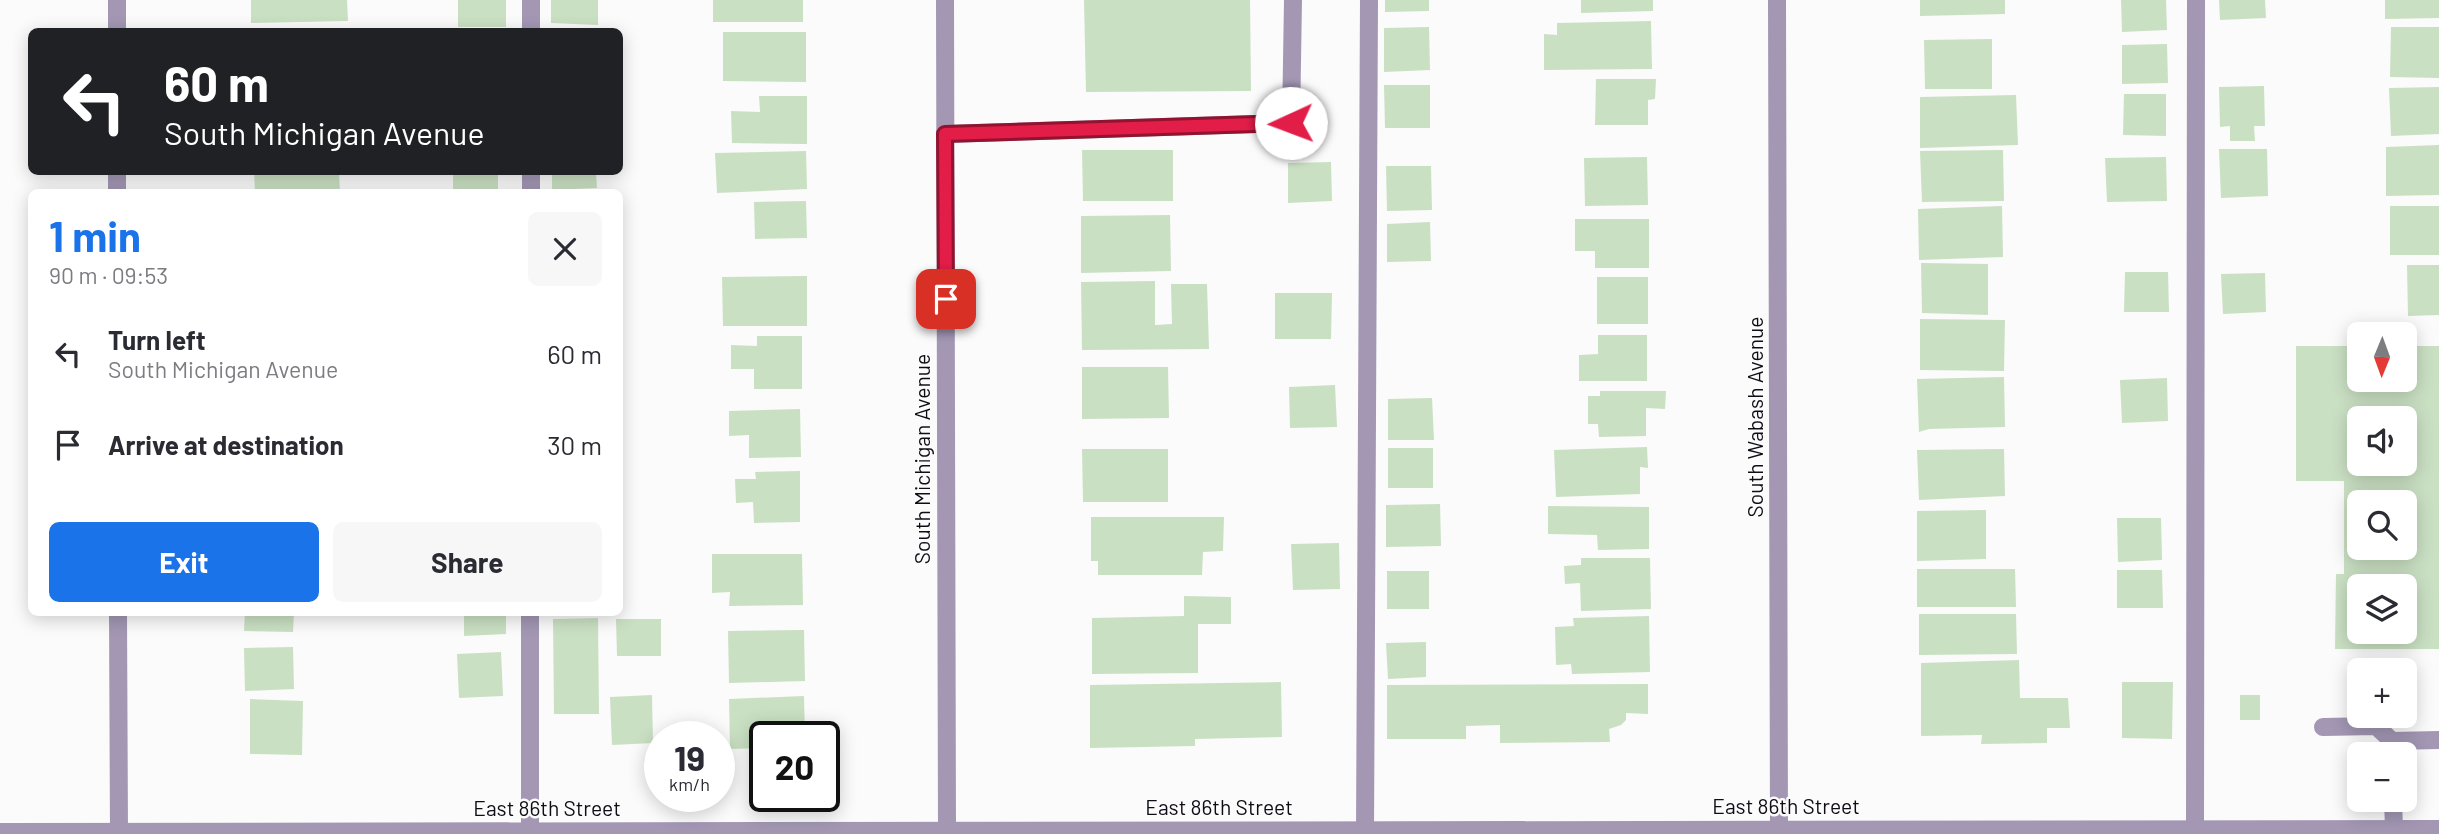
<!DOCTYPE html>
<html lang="en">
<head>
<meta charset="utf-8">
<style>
	body { margin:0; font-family:Barlow,sans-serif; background:#f7f7f7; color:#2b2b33; height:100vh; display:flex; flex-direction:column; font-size:26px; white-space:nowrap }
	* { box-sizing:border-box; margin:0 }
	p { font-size:23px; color:#7c7c81 }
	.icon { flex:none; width:38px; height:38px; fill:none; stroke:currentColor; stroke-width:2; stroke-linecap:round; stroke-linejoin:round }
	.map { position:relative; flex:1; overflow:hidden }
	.sheet { position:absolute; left:28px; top:189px; width:595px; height:427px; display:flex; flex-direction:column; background:#fff; border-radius:10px; box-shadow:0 4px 18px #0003 }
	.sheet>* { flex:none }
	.hud { position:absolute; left:28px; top:28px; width:595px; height:147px; border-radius:10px; box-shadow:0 4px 18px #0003; background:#202124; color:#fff; overflow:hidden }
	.needle { width:46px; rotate:181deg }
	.buttons { position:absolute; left:2347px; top:322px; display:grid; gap:14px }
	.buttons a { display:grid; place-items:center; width:70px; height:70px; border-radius:10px; background:#fff; box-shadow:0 4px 18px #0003; font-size:35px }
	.speed { position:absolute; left:644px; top:721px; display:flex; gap:14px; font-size:35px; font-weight:700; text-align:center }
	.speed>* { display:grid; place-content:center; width:91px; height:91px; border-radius:50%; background:#fff; box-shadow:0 4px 18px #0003; line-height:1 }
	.speed small { font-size:18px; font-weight:400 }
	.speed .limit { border:4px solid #111; border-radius:10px; background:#fff; color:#111 }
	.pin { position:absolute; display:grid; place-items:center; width:60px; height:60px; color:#fff; margin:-30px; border-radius:14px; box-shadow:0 4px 10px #0006 }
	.me { position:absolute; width:77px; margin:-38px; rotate:268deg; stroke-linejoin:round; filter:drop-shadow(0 0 5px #0008) }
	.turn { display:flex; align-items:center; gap:24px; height:147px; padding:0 21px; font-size:32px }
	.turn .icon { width:91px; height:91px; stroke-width:2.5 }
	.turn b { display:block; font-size:49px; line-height:60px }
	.round { display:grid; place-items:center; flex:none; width:74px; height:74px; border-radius:10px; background:#f7f7f7 }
	.overview { display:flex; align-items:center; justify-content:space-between; height:119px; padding:0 21px }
	h1 { font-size:42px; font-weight:700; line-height:52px; color:#1a73e8 }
	.primary-button { display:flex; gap:14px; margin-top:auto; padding:14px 21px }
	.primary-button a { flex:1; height:80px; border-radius:10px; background:#1a73e8; color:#fff; font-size:28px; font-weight:700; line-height:80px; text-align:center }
	.primary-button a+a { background:#f7f7f7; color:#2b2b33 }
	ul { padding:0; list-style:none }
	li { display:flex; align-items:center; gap:21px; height:91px; padding:0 21px }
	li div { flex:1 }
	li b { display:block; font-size:26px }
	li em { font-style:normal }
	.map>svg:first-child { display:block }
	.building { fill:#cae0c3; fill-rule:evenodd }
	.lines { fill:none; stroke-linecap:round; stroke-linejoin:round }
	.minor { stroke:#a397b4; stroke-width:18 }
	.route-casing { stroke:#92132f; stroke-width:18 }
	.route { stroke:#e11d48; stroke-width:12 }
	.labels { text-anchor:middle; stroke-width:5; stroke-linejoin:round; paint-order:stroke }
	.street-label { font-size:21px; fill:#100c16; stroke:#fbfbfb }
</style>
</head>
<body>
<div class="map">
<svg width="2439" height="834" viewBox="0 0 2439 834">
	<rect width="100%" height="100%" fill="#fbfbfb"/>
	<g class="building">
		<polygon points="251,0 347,0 348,21 251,23"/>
		<rect x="458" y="0" width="48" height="27"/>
		<polygon points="551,0 598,0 598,25 551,23"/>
		<rect x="713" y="0" width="90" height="22"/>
		<polygon points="1084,0 1250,0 1251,91 1086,92"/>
		<polygon points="1385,0 1429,0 1429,11 1385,12"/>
		<polygon points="1581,0 1653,0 1653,11 1581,13"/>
		<polygon points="1920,0 2005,0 2005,14 1920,16"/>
		<polygon points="2121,0 2166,0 2167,30 2122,32"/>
		<polygon points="2219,0 2265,0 2266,18 2220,20"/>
		<polygon points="2385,0 2439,0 2439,18 2385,19"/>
		<polygon points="1651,21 1652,69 1544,70 1544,34 1557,35 1557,23"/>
		<polygon points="1429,27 1430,70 1384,72 1384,28"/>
		<polygon points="2391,27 2439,27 2439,78 2390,77"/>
		<polygon points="723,32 806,32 806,82 723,81"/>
		<polygon points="1992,39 1992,89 1925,89 1924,40"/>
		<polygon points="2167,44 2168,83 2122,84 2122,45"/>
		<polygon points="1596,79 1656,79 1655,99 1648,100 1648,125 1595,125"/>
		<polygon points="1384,85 1430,85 1430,128 1385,128"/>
		<polygon points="2264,86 2265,126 2254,126 2255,141 2230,141 2230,126 2220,127 2219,87"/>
		<polygon points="2439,87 2439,134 2391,136 2389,88"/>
		<polygon points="2124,94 2166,94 2166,136 2123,135"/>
		<polygon points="2016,95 2018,145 1920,148 1920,97"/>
		<polygon points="759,96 807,96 807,144 732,143 731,111 760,112"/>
		<polygon points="2439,145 2439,195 2386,196 2386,147"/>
		<polygon points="2219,149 2267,149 2268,196 2221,198"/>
		<polygon points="1082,150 1173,150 1173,201 1083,201"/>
		<polygon points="2003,150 2004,201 1922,202 1920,151"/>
		<polygon points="806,151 807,189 717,193 715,153"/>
		<polygon points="1647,157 1648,205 1585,206 1584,158"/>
		<polygon points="2166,157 2167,201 2107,202 2105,158"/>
		<polygon points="1331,162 1332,201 1288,203 1288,163"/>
		<polygon points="1386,166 1431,166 1432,210 1387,211"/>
		<polygon points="254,172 339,172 340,192 255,192"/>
		<rect x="453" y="172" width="45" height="20"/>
		<polygon points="552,172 596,172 597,188 552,190"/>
		<polygon points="806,201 807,238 755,239 754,202"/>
		<polygon points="2002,206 2003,257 1919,260 1918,209"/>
		<rect x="2390" y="206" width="49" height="49"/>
		<polygon points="1170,215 1171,271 1081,273 1081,216"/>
		<polygon points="1575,219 1649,219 1649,268 1595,268 1595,251 1575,251"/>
		<polygon points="1430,222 1431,261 1387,262 1387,224"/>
		<polygon points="1921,263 1988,264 1988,315 1922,313"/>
		<polygon points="2407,265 2439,265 2439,315 2408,316"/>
		<polygon points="2125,272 2168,272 2169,312 2124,312"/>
		<polygon points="2265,273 2266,312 2223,314 2221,274"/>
		<polygon points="807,276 807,326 723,326 722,277"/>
		<rect x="1597" y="277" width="51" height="47"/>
		<polygon points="1155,281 1155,325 1172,324 1171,284 1207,284 1209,349 1082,350 1081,282"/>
		<polygon points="1275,293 1332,293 1331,339 1275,339"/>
		<polygon points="1920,319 2005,320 2004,371 1920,370"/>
		<polygon points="1598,335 1647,335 1647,381 1579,381 1579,355 1598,354"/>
		<polygon points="757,336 802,336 802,389 754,389 754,369 731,369 731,345 757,346"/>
		<path d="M2296,346H2359V380H2404V346H2439V649H2335L2336,574H2344V481H2296ZM2359,418H2404V464H2359ZM2359,502H2404V548H2359ZM2359,586H2404V632H2359Z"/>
		<polygon points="1082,367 1168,367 1169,418 1082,419"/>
		<polygon points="2004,377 2005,427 1929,429 1919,432 1917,379"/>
		<polygon points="2167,378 2168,421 2122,423 2120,380"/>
		<polygon points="1335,385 1337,427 1290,428 1289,387"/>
		<polygon points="1600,391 1666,391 1665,409 1646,408 1646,436 1599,437 1598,424 1588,424 1588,396 1600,396"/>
		<polygon points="1432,398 1434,440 1388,440 1388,399"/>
		<polygon points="800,409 801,457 749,458 749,435 729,436 729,411"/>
		<polygon points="1647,447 1648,468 1640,467 1640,494 1556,497 1554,450"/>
		<rect x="1388" y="448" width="45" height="40"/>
		<polygon points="1082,449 1168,449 1168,502 1083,502"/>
		<polygon points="2004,449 2005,496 1919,500 1917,450"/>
		<polygon points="800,471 800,522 754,523 753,502 736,503 735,479 756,479 755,472"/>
		<polygon points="1440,504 1441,546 1386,547 1386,505"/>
		<polygon points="1548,506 1649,507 1649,549 1598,550 1597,535 1548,534"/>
		<polygon points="1986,510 1986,559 1917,561 1917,511"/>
		<polygon points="1091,517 1224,517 1223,551 1203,552 1202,575 1098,575 1098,561 1091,561"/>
		<polygon points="2117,518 2161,518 2162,560 2118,562"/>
		<polygon points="1339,543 1340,589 1293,590 1291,544"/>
		<polygon points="712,554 802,554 803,605 729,606 730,592 712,593"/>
		<polygon points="1581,558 1650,558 1651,609 1581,611 1580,583 1565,584 1564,566 1581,565"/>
		<polygon points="1917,569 2015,569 2016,607 1917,607"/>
		<polygon points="2117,570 2162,570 2163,608 2117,608"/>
		<rect x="1387" y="571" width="42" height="38"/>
		<polygon points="1184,596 1231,597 1231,624 1198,624 1198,673 1092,674 1092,618 1184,616"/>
		<polygon points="245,612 294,612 293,632 244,631"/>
		<polygon points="464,612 506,612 506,634 464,636"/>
		<polygon points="1919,614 2016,614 2017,654 1919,655"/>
		<polygon points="1649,616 1650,672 1572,674 1571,664 1556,665 1555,627 1574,626 1573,618"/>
		<polygon points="598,618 599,714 554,714 553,619"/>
		<polygon points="616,619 661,619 661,656 617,656"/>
		<polygon points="804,630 805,681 729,683 728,631"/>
		<polygon points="1426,642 1426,677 1388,679 1386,643"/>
		<polygon points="293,647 294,689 245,691 244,648"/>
		<polygon points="501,652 503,696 459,698 457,654"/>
		<polygon points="2019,660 2020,698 2068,698 2070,728 2047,728 2047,743 1981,744 1982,735 1921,736 1921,663"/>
		<polygon points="1281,682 1282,737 1195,739 1195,746 1090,748 1090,685"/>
		<polygon points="2122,682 2173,682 2172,739 2122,738"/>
		<polygon points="1648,684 1648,714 1626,713 1626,720 1621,725 1609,729 1610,742 1500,743 1500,725 1466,726 1466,739 1387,739 1387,685"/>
		<polygon points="652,695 653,743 612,745 610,697"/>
		<rect x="2240" y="695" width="20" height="25"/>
		<polygon points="804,696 805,737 765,737 765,748 730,749 729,699"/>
		<polygon points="250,699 303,701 302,755 250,754"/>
	</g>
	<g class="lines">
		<g class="minor">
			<polyline points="117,0 117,32"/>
			<polyline points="945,0 947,834"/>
			<polyline points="1777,0 1779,834"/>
			<polyline points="531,32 531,0"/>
			<polyline points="945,134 1291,123 1293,0"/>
			<polyline points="117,172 117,192"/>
			<polyline points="531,192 531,172"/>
			<polyline points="118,612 119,834"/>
			<polyline points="2323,727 2376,726 2392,741"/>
			<polyline points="2393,754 2392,741 2439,740"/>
			<polyline points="2393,800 2394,829"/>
			<polyline points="0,832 2439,829"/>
			<polyline points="530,832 530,612"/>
			<polyline points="1365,834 1369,0"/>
			<polyline points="2195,834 2196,0"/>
		</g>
	</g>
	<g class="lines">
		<g class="route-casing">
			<polyline id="route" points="946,299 945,134 1291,123"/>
		</g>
		<use href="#route" class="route"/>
	</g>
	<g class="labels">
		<g class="street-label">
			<text transform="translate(1756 417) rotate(-90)" y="7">South Wabash Avenue</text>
			<text transform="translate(923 459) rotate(-90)" y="7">South Michigan Avenue</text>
			<text x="1786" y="814">East 86th Street</text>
			<text x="1219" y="815">East 86th Street</text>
			<text x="547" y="816">East 86th Street</text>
		</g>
	</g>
</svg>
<div class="buttons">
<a><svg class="needle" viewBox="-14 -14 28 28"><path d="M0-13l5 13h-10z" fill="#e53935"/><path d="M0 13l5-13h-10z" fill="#7c7c81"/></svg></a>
<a><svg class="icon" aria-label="sound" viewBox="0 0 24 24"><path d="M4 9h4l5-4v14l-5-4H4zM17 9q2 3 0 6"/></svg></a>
<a><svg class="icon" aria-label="search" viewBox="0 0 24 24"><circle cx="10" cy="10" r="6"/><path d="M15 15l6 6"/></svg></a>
<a><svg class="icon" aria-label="layers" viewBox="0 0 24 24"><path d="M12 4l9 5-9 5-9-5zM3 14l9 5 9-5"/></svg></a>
<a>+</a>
<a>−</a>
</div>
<div class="speed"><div>19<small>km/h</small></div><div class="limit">20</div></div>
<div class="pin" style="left:946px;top:299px;background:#d93025"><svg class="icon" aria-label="arrive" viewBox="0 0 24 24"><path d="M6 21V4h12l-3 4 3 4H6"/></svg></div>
<svg class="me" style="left:1291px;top:123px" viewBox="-20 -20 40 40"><circle r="19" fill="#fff"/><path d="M0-13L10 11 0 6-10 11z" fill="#e11d48"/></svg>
<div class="hud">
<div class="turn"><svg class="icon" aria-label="left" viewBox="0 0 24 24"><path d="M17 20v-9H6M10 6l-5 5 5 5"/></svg><div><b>60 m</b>South Michigan Avenue</div></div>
</div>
<section class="sheet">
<div class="overview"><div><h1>1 min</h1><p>90 m · 09:53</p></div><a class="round"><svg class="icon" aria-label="close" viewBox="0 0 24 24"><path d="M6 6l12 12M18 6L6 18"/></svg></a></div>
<ul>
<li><svg class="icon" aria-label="left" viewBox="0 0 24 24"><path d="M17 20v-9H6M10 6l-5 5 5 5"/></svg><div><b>Turn left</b><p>South Michigan Avenue</p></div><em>60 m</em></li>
<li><svg class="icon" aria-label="arrive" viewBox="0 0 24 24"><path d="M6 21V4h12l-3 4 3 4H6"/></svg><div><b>Arrive at destination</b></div><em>30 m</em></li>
</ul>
<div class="primary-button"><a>Exit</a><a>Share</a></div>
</section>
</div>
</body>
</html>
